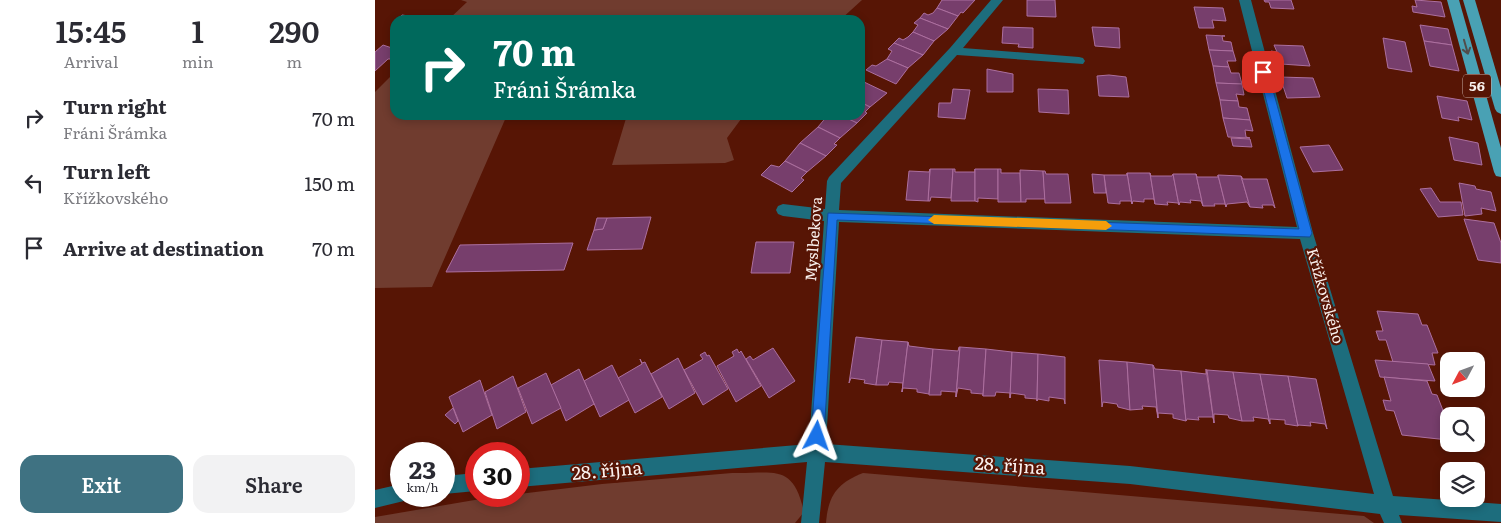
<!DOCTYPE html>
<html lang="en">
<head>
<meta charset="utf-8">
<style>
	body { margin:0; font-family:Literata,serif; background:#f2f2f3; color:#2b2b33; height:100vh; display:flex; flex-direction:column; font-size:19px; white-space:nowrap }
	* { box-sizing:border-box; margin:0 }
	p { font-size:16px; color:#7c7c81 }
	.icon { flex:none; width:28px; height:28px; fill:none; stroke:currentColor; stroke-width:2; stroke-linecap:round; stroke-linejoin:round }
	.map { position:relative; flex:1; overflow:hidden }
	.panel { display:flex; flex-direction:column; background:#fff; width:375px }
	.panel>* { flex:none }
	.banner { position:absolute; left:15px; top:15px; width:475px; height:105px; border-radius:15px; box-shadow:0 2px 8px #0003; background:#00695c; color:#fff; overflow:hidden }
	.needle { width:32px; rotate:229deg }
	.buttons { position:absolute; left:1065px; top:352px; display:grid; gap:10px }
	.buttons a { display:grid; place-items:center; width:45px; height:45px; border-radius:10px; background:#fff; box-shadow:0 2px 8px #0003; font-size:25px }
	.speed { position:absolute; left:15px; top:442px; display:flex; gap:10px; font-size:25px; font-weight:700; text-align:center }
	.speed>* { display:grid; place-content:center; width:65px; height:65px; border-radius:50%; background:#fff; box-shadow:0 2px 8px #0003; line-height:1 }
	.speed small { font-size:12px; font-weight:400 }
	.speed .limit { border:8px solid #d22; background:#fff; color:#111 }
	.pin { position:absolute; display:grid; place-items:center; width:42px; height:42px; color:#fff; margin:-21px; border-radius:10px; box-shadow:0 2px 8px #0006 }
	.me { position:absolute; width:55px; margin:-28px; rotate:4deg; stroke-linejoin:round; filter:drop-shadow(0 0 4px #0008) }
	.turn { display:flex; align-items:center; gap:18px; height:105px; padding:0 20px; font-size:22px }
	.turn .icon { width:65px; height:65px; stroke-width:2.5 }
	.turn b { display:block; font-size:35px; line-height:42px }
	.eta { display:flex; justify-content:space-evenly; align-items:center; height:85px; text-align:center }
	.eta b { font-size:30px; font-weight:600; line-height:35px }
	.action { display:flex; gap:10px; margin-top:auto; padding:10px 20px }
	.action a { flex:1; height:58px; border-radius:15px; background:#3f7282; color:#fff; font-size:20px; font-weight:600; line-height:58px; text-align:center }
	.action a+a { background:#f2f2f3; color:#2b2b33 }
	ul { padding:0; list-style:none }
	li { display:flex; align-items:center; gap:15px; height:65px; padding:0 20px }
	li div { flex:1 }
	li b { display:block; font-size:19px }
	li em { font-style:normal }
	main { display:flex; flex:1; min-height:0 }
	.map>svg:first-child { display:block }
	.green { fill:#703c2f }
	.building { fill:#773e6c; stroke:#ac6f9f }
	.lines { fill:none; stroke-linecap:round; stroke-linejoin:round }
	.street { fill:#1d6d7d; fill-rule:evenodd }
	.primary { fill:#49a1b4; fill-rule:evenodd }
	.oneway { stroke:#514d4b }
	.route { fill:#1a73e8; stroke:#114b97 }
	.slow { fill:#f59e0b }
	.labels { text-anchor:middle; stroke-width:4.5; stroke-linejoin:round; paint-order:stroke }
	.shield { fill:#571505; stroke:#c9b0a9; stroke-width:1 }
	.shield-label { font-size:14px; font-weight:bold; fill:#faf2ef }
	.street-label { font-size:15px; fill:#faf2ef; stroke:#571505 }
	.near-street-label { font-size:18px; fill:#faf2ef; stroke:#571505 }
</style>
</head>
<body>
<main>
<section class="panel">
<div class="eta">
<div><b>15:45</b><p>Arrival</p></div>
<div><b>1</b><p>min</p></div>
<div><b>290</b><p>m</p></div>
</div>
<ul>
<li><svg class="icon" aria-label="right" viewBox="0 0 24 24"><path d="M7 20v-9h11M14 6l5 5-5 5"/></svg><div><b>Turn right</b><p>Fráni Šrámka</p></div><em>70 m</em></li>
<li><svg class="icon" aria-label="left" viewBox="0 0 24 24"><path d="M17 20v-9H6M10 6l-5 5 5 5"/></svg><div><b>Turn left</b><p>Křížkovského</p></div><em>150 m</em></li>
<li><svg class="icon" aria-label="arrive" viewBox="0 0 24 24"><path d="M6 21V4h12l-3 4 3 4H6"/></svg><div><b>Arrive at destination</b></div><em>70 m</em></li>
</ul>
<div class="action"><a>Exit</a><a>Share</a></div>
</section>
<div class="map">
<svg width="1126" height="523" viewBox="0 0 1126 523">
	<rect width="100%" height="100%" fill="#571505"/>
	<g class="green">
		<polygon points="86,0 487,0 465,20 73,20 92,2"/>
		<polygon points="20,72 20,115 132,115 57,287 0,288 0,92"/>
		<polygon points="252,115 369,115 352,138 359,160 350,163 237,165"/>
		<path d="M357,473C400,474 418,463 429,512L420,523H0V517L123,496H144V494L227,484Z"/>
		<path d="M488,473L989,516L999,523H451C453,496 462,483 488,473Z"/>
	</g>
	<g class="building">
		<polygon points="567,0 600,0 588,13 586,12 583,16 562,8"/>
		<polygon points="652,0 680,0 681,17 652,16"/>
		<polygon points="889,0 916,0 919,9 896,8 894,2 890,2"/>
		<polygon points="1040,0 1066,2 1070,17 1038,12 1037,6 1042,7"/>
		<polygon points="819,7 848,8 851,21 837,20 839,28 824,28"/>
		<polygon points="562,8 583,16 573,29 545,18 549,13 553,15 558,13"/>
		<polygon points="27,15 46,18 44,20 22,20"/>
		<polygon points="545,18 573,29 559,41 538,32 543,25 539,23"/>
		<polygon points="1045,25 1073,29 1077,45 1049,41"/>
		<polygon points="628,27 658,28 658,48 643,47 644,44 627,43"/>
		<polygon points="717,27 744,28 745,48 720,46"/>
		<polygon points="538,32 559,41 548,55 519,43 524,38 528,40 533,37"/>
		<polygon points="831,35 850,36 847,36 848,41 856,42 858,51 834,50"/>
		<polygon points="1008,38 1030,42 1037,72 1013,68"/>
		<polygon points="1049,41 1077,45 1084,71 1055,66"/>
		<polygon points="519,43 548,55 533,68 512,59 517,51 513,49"/>
		<polygon points="8,45 20,49 20,57 17,59 13,59 0,71 0,52"/>
		<polygon points="899,45 928,46 935,66 906,64 904,57 898,57 896,51 902,52"/>
		<polygon points="834,50 858,51 861,61 852,61 854,67 838,66"/>
		<polygon points="512,59 533,68 521,84 491,70 497,65 501,66"/>
		<polygon points="838,66 854,67 856,73 864,73 867,84 841,83"/>
		<polygon points="612,69 638,74 638,92 612,92"/>
		<polygon points="734,75 751,77 754,97 724,96 722,76"/>
		<polygon points="905,77 938,78 945,97 912,98"/>
		<polygon points="487,81 512,93 495,107 485,102"/>
		<polygon points="841,83 867,84 869,95 861,94 863,101 845,100"/>
		<polygon points="578,89 595,90 590,119 563,117 564,103 576,103"/>
		<polygon points="663,89 693,90 694,114 664,112"/>
		<polygon points="1062,96 1092,101 1097,120 1083,117 1084,121 1067,118"/>
		<polygon points="845,100 863,101 864,107 872,108 875,120 848,118"/>
		<polygon points="485,102 495,107 490,112 492,113 482,123 465,115 485,115"/>
		<polygon points="453,115 465,115 482,123 465,138 443,127"/>
		<polygon points="848,118 875,120 878,131 870,130 871,137 875,138 853,137"/>
		<polygon points="443,127 465,138 459,144 462,145 451,156 425,143"/>
		<polygon points="1074,137 1103,143 1107,165 1079,160"/>
		<polygon points="856,138 875,139 877,147 858,146"/>
		<polygon points="425,143 451,156 432,172 410,161"/>
		<polygon points="954,145 968,170 938,172 925,147"/>
		<polygon points="410,161 432,172 426,178 429,180 417,192 386,175 396,165 404,167"/>
		<polygon points="555,169 578,169 576,198 556,197 555,201 553,201"/>
		<polygon points="555,169 553,201 531,200 534,171 554,172"/>
		<polygon points="578,169 580,169 580,172 600,172 600,169 600,201 576,201"/>
		<polygon points="600,169 623,169 623,199 603,198 603,202 600,201"/>
		<polygon points="623,169 626,169 626,173 645,173 646,202 623,202"/>
		<polygon points="645,170 668,171 670,199 651,199 651,202 646,202"/>
		<polygon points="668,171 670,171 671,174 693,174 696,203 670,203"/>
		<polygon points="752,173 775,173 780,204 779,199 769,199 769,202 758,201 757,204"/>
		<polygon points="752,173 757,204 756,201 745,201 745,204 733,203 729,175 752,175"/>
		<polygon points="775,173 776,176 797,176 798,174 804,205 803,203 792,202 793,205 780,204"/>
		<polygon points="717,174 729,175 731,193 719,193"/>
		<polygon points="798,174 821,174 828,206 826,201 815,200 816,203 805,202 804,205"/>
		<polygon points="821,174 822,177 843,177 843,175 851,207 850,204 839,204 840,206 828,206"/>
		<polygon points="843,175 866,176 875,207 872,202 852,204 851,207"/>
		<polygon points="866,176 868,179 892,179 900,208 898,205 887,205 888,208 875,207"/>
		<polygon points="1084,183 1100,186 1101,189 1116,192 1121,211 1106,208 1107,214 1090,216"/>
		<polygon points="1056,188 1065,202 1086,202 1088,215 1063,217 1045,189"/>
		<polygon points="276,217 267,249 212,250 219,230 228,229 232,218"/>
		<polygon points="222,218 232,218 228,229 219,230"/>
		<polygon points="1089,219 1119,223 1126,243 1126,263 1103,260"/>
		<polygon points="381,242 419,242 415,273 376,273"/>
		<polygon points="198,243 189,270 71,272 85,245"/>
		<polygon points="1002,311 1043,314 1047,325 1052,325 1063,353 1057,353 1060,365 1018,362 1011,340 1004,340 1001,331 1008,331"/>
		<polygon points="481,337 507,340 501,385 489,383 490,380 476,378 474,383"/>
		<polygon points="507,340 533,342 527,392 528,383 514,382 513,385 501,385"/>
		<polygon points="533,342 534,346 558,349 554,394 542,392 542,389 528,388 527,392"/>
		<polygon points="584,347 585,347 581,397 581,392 566,391 566,395 554,395 558,349 583,351"/>
		<polygon points="585,347 611,349 608,396 608,394 596,393 596,390 583,388 581,397"/>
		<polygon points="398,348 420,381 394,398 371,359 375,356 378,360"/>
		<polygon points="362,349 364,353 366,351 386,386 361,402 342,366 359,356 357,352"/>
		<polygon points="611,349 637,352 635,398 635,393 621,392 620,396 608,396"/>
		<polygon points="330,352 332,356 334,355 353,389 328,405 309,370 328,359 325,355"/>
		<polygon points="637,352 663,354 662,401 662,399 650,398 650,395 636,393 635,398"/>
		<polygon points="663,354 690,357 690,404 689,399 674,397 674,401 663,399 662,401"/>
		<polygon points="303,358 320,393 294,409 276,374"/>
		<polygon points="265,359 267,363 270,362 287,397 260,413 243,378 267,364"/>
		<polygon points="724,360 752,362 755,410 743,407 742,404 728,402 727,407"/>
		<polygon points="1000,360 1053,364 1060,381 1005,377"/>
		<polygon points="752,362 778,365 783,418 781,407 767,406 768,409 755,410"/>
		<polygon points="237,365 254,400 225,417 209,381"/>
		<polygon points="778,365 780,369 806,371 811,421 798,418 798,414 783,413 783,418"/>
		<polygon points="204,369 219,404 191,421 176,385"/>
		<polygon points="831,369 839,423 838,417 823,417 824,420 812,419 811,421 806,371 831,374"/>
		<polygon points="832,370 858,372 867,421 854,418 853,415 839,414 839,423"/>
		<polygon points="858,372 885,374 895,424 893,419 878,417 879,421 867,421"/>
		<polygon points="171,373 186,408 157,424 143,388"/>
		<polygon points="885,374 913,376 923,426 910,424 910,420 895,419 895,424"/>
		<polygon points="138,376 151,412 122,429 110,392"/>
		<polygon points="913,376 941,379 952,429 950,424 935,422 936,426 923,425 923,426"/>
		<polygon points="1009,377 1052,381 1057,394 1062,395 1074,426 1068,425 1073,440 1027,435 1019,411 1011,410 1008,400 1016,401"/>
		<polygon points="105,380 117,415 88,432 74,397"/>
		<polygon points="78,408 83,421 80,424 70,415"/>
	</g>
	<g class="lines">
		<g class="street">
			<path d="M616,0H628L588,48L704,57L708,58L710,61L708,64L582,55L466,183L464,210L922,227L864,0H876L938,233L1018,496L1126,504V522L1024,515L1027,523H1009L1005,514L755,484L450,462L444,523H426L432,462L144,487V469L434,444L449,221L408,216L403,214L401,210L403,206L408,204L450,209L452,181L454,177L575,48ZM464,222L925,239L999,494L755,466L451,444Z"/>
			<polygon points="101,473 101,491 69,494 69,476"/>
			<polygon points="26,484 26,496 34,496 33,500 0,508 0,490"/>
		</g>
		<g class="primary">
			<polygon points="1072,0 1084,0 1126,148 1126,177 1121,176 1119,172"/>
			<polygon points="1088,0 1100,0 1126,88 1126,114 1122,112 1120,109"/>
		</g>
	</g>
	<defs><path id="oneway-shaft" d="M-6 0H5M1.5-3L5.5 0L1.5 3" fill="none" stroke-width="1.6" stroke-linecap="round" stroke-linejoin="round" transform="scale(1.25)"/></defs>
	<use class="oneway" href="#oneway-shaft" transform="translate(1091 47) rotate(74)"/>
	<polygon class="route" points="888,69 893,72 937,233 935,237 462,220 449,436 447,441 442,443 438,441 436,436 453,213 924,229 884,72"/>
	<polygon class="slow" points="559,215 731,221 737,226 731,230 559,224 553,220"/>
	<g class="labels">
		<rect class="shield" x="1088" y="74.5" width="28" height="23" rx="4"/>
		<g class="shield-label">
			<text x="1102" y="91">56</text>
		</g>
		<g class="street-label">
			<text transform="translate(439 239) rotate(-86)" y="5">Myslbekova</text>
			<text transform="translate(950 296) rotate(74)" y="5">Křížkovského</text>
		</g>
		<g class="near-street-label">
			<text transform="translate(635 466) rotate(4)" y="6">28. října</text>
			<text transform="translate(232 471) rotate(-5)" y="6">28. října</text>
		</g>
	</g>
</svg>
<div class="buttons">
<a><svg class="needle" viewBox="-14 -14 28 28"><path d="M0-13l5 13h-10z" fill="#e53935"/><path d="M0 13l5-13h-10z" fill="#7c7c81"/></svg></a>
<a><svg class="icon" aria-label="search" viewBox="0 0 24 24"><circle cx="10" cy="10" r="6"/><path d="M15 15l6 6"/></svg></a>
<a><svg class="icon" aria-label="layers" viewBox="0 0 24 24"><path d="M12 4l9 5-9 5-9-5zM3 14l9 5 9-5"/></svg></a>
</div>
<div class="speed"><div>23<small>km/h</small></div><div class="limit">30</div></div>
<div class="pin" style="left:888px;top:72px;background:#d93025"><svg class="icon" aria-label="arrive" viewBox="0 0 24 24"><path d="M6 21V4h12l-3 4 3 4H6"/></svg></div>
<svg class="me" style="left:442px;top:436px" viewBox="-20 -20 40 40"><path d="M0-17L14 15 0 8-14 15z" fill="#1a73e8" stroke="#fff" stroke-width="4"/></svg>
<div class="banner">
<div class="turn"><svg class="icon" aria-label="right" viewBox="0 0 24 24"><path d="M7 20v-9h11M14 6l5 5-5 5"/></svg><div><b>70 m</b>Fráni Šrámka</div></div>
</div>
</div>
</main>
</body>
</html>
